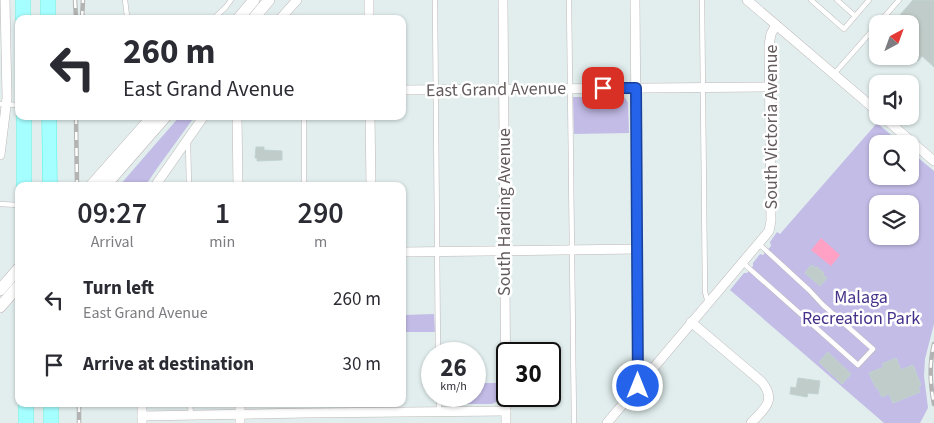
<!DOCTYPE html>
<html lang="en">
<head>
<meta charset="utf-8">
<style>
	body { margin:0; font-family:"Source Sans 3",sans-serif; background:#f7f7f7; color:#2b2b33; height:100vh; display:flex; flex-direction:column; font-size:19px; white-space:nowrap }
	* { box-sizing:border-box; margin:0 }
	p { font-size:16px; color:#7c7c81 }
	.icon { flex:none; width:28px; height:28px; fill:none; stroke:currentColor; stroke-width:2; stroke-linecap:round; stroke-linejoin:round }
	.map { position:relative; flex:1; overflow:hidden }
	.panel { position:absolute; left:15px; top:182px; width:391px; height:225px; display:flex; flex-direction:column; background:#fff; border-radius:10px; box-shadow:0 1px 4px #0004 }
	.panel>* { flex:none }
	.top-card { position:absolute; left:15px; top:15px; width:391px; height:105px; border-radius:10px; box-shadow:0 1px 4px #0004; background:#fff; color:#2b2b33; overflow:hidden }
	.needle { width:32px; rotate:41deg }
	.tools { position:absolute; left:869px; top:15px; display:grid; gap:10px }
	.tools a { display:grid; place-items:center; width:50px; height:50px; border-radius:10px; background:#fff; box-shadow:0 1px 4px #0004; font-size:25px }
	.speed { position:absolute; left:421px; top:342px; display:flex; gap:10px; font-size:25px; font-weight:700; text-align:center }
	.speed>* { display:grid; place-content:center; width:65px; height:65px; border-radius:50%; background:#fff; box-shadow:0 1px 4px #0004; line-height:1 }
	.speed small { font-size:12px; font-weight:400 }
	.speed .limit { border:2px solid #111; border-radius:8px; background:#fff; color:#111 }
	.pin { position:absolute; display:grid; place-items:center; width:42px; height:42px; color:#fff; margin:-21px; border-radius:10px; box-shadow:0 2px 8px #0006 }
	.me { position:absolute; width:55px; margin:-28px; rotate:0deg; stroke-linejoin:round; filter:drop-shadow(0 0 4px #0008) }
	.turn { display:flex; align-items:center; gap:18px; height:105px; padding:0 25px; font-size:22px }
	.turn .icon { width:65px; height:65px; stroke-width:2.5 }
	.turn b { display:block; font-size:35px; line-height:42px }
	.eta { display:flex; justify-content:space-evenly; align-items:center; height:85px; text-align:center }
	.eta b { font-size:30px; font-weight:600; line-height:35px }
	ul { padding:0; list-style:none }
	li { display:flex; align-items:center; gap:15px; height:65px; padding:0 25px }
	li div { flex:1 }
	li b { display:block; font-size:19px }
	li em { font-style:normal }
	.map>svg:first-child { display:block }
	.green { fill:#c3bce7; fill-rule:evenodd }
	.water { fill:#ffa0c5 }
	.building { fill:#c0ccc9; stroke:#bfd3d0 }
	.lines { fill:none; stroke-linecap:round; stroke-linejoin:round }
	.service-casing { stroke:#bfb7b8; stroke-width:5.5 }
	.minor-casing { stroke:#bfb7b8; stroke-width:10 }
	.secondary-casing { stroke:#c1b7b9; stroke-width:12 }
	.primary-casing { stroke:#50f8e6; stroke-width:15 }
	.service { stroke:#fff; stroke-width:4.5 }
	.minor { stroke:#fff; stroke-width:9 }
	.secondary { stroke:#fff; stroke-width:11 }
	.primary { stroke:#a5feff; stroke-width:14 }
	.rail-casing { stroke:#b4b3b3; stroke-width:4.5 }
	.rail { stroke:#fff; stroke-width:2.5; stroke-dasharray:8; stroke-linecap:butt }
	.route-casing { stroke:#184099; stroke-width:12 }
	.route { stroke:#2563eb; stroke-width:9 }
	.labels { text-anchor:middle; stroke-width:5; stroke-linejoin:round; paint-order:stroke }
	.street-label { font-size:18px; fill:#635a5c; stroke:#fff }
	.park-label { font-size:18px; fill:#45318a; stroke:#fff }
</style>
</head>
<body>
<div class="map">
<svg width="934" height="423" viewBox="0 0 934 423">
	<rect width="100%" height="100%" fill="#e1eeed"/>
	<g class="green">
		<polygon points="573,97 623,97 626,99 628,103 629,133 574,134"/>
		<polygon points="180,116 195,116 158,167 145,186 119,186"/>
		<path d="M877,123L902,144H878V176H910V151L934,171V324L925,359L924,376L928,408L920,423H884L730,290L744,273H747L753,266V263L760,254L763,255L771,246L770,242L777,232L780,234ZM878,204H910V236H878Z"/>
		<polygon points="434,314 435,332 403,332 403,315"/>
		<polygon points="475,383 498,383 498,398 496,402 492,404 443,404 443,396 475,396"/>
	</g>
	<polygon class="water" points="821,238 840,255 831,266 811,250"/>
	<g class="building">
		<polygon points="913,0 934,0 934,67 922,56 918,61 913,57 916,54 910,48 910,24 892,24"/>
		<polygon points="256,147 264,147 264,150 282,151 282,160 257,161 257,158 255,158"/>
		<polygon points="811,265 816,268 817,267 824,273 823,275 827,278 820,286 805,273"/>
		<polygon points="828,352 851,374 842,384 819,362"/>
		<polygon points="896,358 901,370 913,365 921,385 918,387 920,392 893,403 889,394 882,397 877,387 876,388 869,373 884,367 882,364"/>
		<polygon points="798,378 820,381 818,394 808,393 807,397 790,394 791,387 796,388"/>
	</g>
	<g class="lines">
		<g class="service-casing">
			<g id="service">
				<polyline points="125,0 127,16 129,19"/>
				<polyline points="435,0 438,354"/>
				<polyline points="569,0 574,423"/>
				<polyline points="702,0 705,292 708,303"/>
				<polyline points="811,0 844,29 869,0"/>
				<polyline points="837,0 855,16"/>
				<polyline points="213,19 226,7 231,0"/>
				<polyline points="878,24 899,0"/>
				<polyline points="834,74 878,24"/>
				<polyline points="0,104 19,105"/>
				<polyline points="304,116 304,186"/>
				<polyline points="188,143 189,186"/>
				<polyline points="0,204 19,205"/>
				<polyline points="743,263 858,365 873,349 823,305 809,290 759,244"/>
				<polyline points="439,396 439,412"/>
				<polyline points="190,404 191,415"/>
			</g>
		</g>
		<g class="minor-casing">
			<g id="minor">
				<polyline points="369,0 369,19"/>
				<polyline points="503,0 506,423"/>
				<polyline points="635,0 638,386"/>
				<polyline points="747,0 878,112"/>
				<polyline points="280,19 297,0"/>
				<polyline points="402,90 769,87"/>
				<polyline points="237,116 238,186"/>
				<polyline points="370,116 371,186"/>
				<polyline points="882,116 934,161"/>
				<polyline points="0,155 7,98 5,0"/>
				<polyline points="155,186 204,116"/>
				<polyline points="402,252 638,249"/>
				<path d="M691,322L762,382C777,401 764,409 751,423"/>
				<polyline points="142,404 142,423"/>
				<polyline points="240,404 240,423"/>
				<polyline points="142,416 306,413 506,411"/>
				<polyline points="607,423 769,231 771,221 769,45 771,34 776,25"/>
			</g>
		</g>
		<g class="secondary-casing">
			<g id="secondary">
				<polyline points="238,19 254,0"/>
				<polyline points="253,19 269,0"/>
				<polyline points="91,186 153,116"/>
				<polyline points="105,186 166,116"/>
				<polyline points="0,290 19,268"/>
				<polyline points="0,307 19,285"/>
			</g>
		</g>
		<g class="primary-casing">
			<g id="primary">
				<polyline points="23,0 23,19"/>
				<polyline points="48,0 48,19"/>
				<polyline points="24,116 24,186"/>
				<polyline points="49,116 50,186"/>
				<polyline points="26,404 26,423"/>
				<polyline points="51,404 51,423"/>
			</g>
		</g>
		<use href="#service" class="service"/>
		<use href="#minor" class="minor"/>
		<use href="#secondary" class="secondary"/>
		<use href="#primary" class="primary"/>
		<g class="rail-casing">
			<g id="rail">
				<polyline points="75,0 76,19"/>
				<polyline points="82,19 83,0"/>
				<polyline points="76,116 77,186"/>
				<path d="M934,344C929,364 930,384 934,404"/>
				<polyline points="79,404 79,423"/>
			</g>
		</g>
		<use href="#rail" class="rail"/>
	</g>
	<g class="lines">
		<g class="route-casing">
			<polyline id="route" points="603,88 636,88 638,386"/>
		</g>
		<use href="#route" class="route"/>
	</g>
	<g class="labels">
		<g class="street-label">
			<text transform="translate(496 89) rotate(-1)" y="6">East Grand Avenue</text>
			<text transform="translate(771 127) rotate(-90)" y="6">South Victoria Avenue</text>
			<text transform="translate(504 212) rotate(-90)" y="6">South Harding Avenue</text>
		</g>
		<g class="park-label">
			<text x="861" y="303">Malaga<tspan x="861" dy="21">Recreation Park</tspan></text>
		</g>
	</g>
</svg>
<div class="tools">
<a><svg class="needle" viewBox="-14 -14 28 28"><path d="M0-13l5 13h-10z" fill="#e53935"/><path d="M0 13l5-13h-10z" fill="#7c7c81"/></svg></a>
<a><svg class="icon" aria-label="sound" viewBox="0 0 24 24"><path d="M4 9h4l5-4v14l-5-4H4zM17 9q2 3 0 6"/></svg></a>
<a><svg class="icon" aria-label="search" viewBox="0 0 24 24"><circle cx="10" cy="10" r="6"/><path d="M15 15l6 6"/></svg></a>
<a><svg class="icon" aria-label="layers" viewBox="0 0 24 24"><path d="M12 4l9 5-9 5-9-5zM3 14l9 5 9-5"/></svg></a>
</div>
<div class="speed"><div>26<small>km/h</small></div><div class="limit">30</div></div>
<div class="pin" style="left:603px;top:88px;background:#d93025"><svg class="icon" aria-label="arrive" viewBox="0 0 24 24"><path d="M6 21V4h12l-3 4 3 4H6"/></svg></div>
<svg class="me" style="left:638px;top:386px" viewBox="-20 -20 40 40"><circle r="17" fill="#2563eb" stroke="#fff" stroke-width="3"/><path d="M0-11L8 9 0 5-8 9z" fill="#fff"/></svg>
<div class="top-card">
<div class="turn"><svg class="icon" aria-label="left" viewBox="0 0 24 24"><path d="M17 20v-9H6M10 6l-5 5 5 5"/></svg><div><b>260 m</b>East Grand Avenue</div></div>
</div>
<section class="panel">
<div class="eta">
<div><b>09:27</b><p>Arrival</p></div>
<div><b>1</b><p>min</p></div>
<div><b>290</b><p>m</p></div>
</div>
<ul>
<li><svg class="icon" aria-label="left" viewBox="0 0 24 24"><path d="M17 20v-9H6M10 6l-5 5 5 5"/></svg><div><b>Turn left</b><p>East Grand Avenue</p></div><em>260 m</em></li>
<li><svg class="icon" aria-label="arrive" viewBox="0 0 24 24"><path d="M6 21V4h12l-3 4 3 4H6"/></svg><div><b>Arrive at destination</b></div><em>30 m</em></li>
</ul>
</section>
</div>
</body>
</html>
